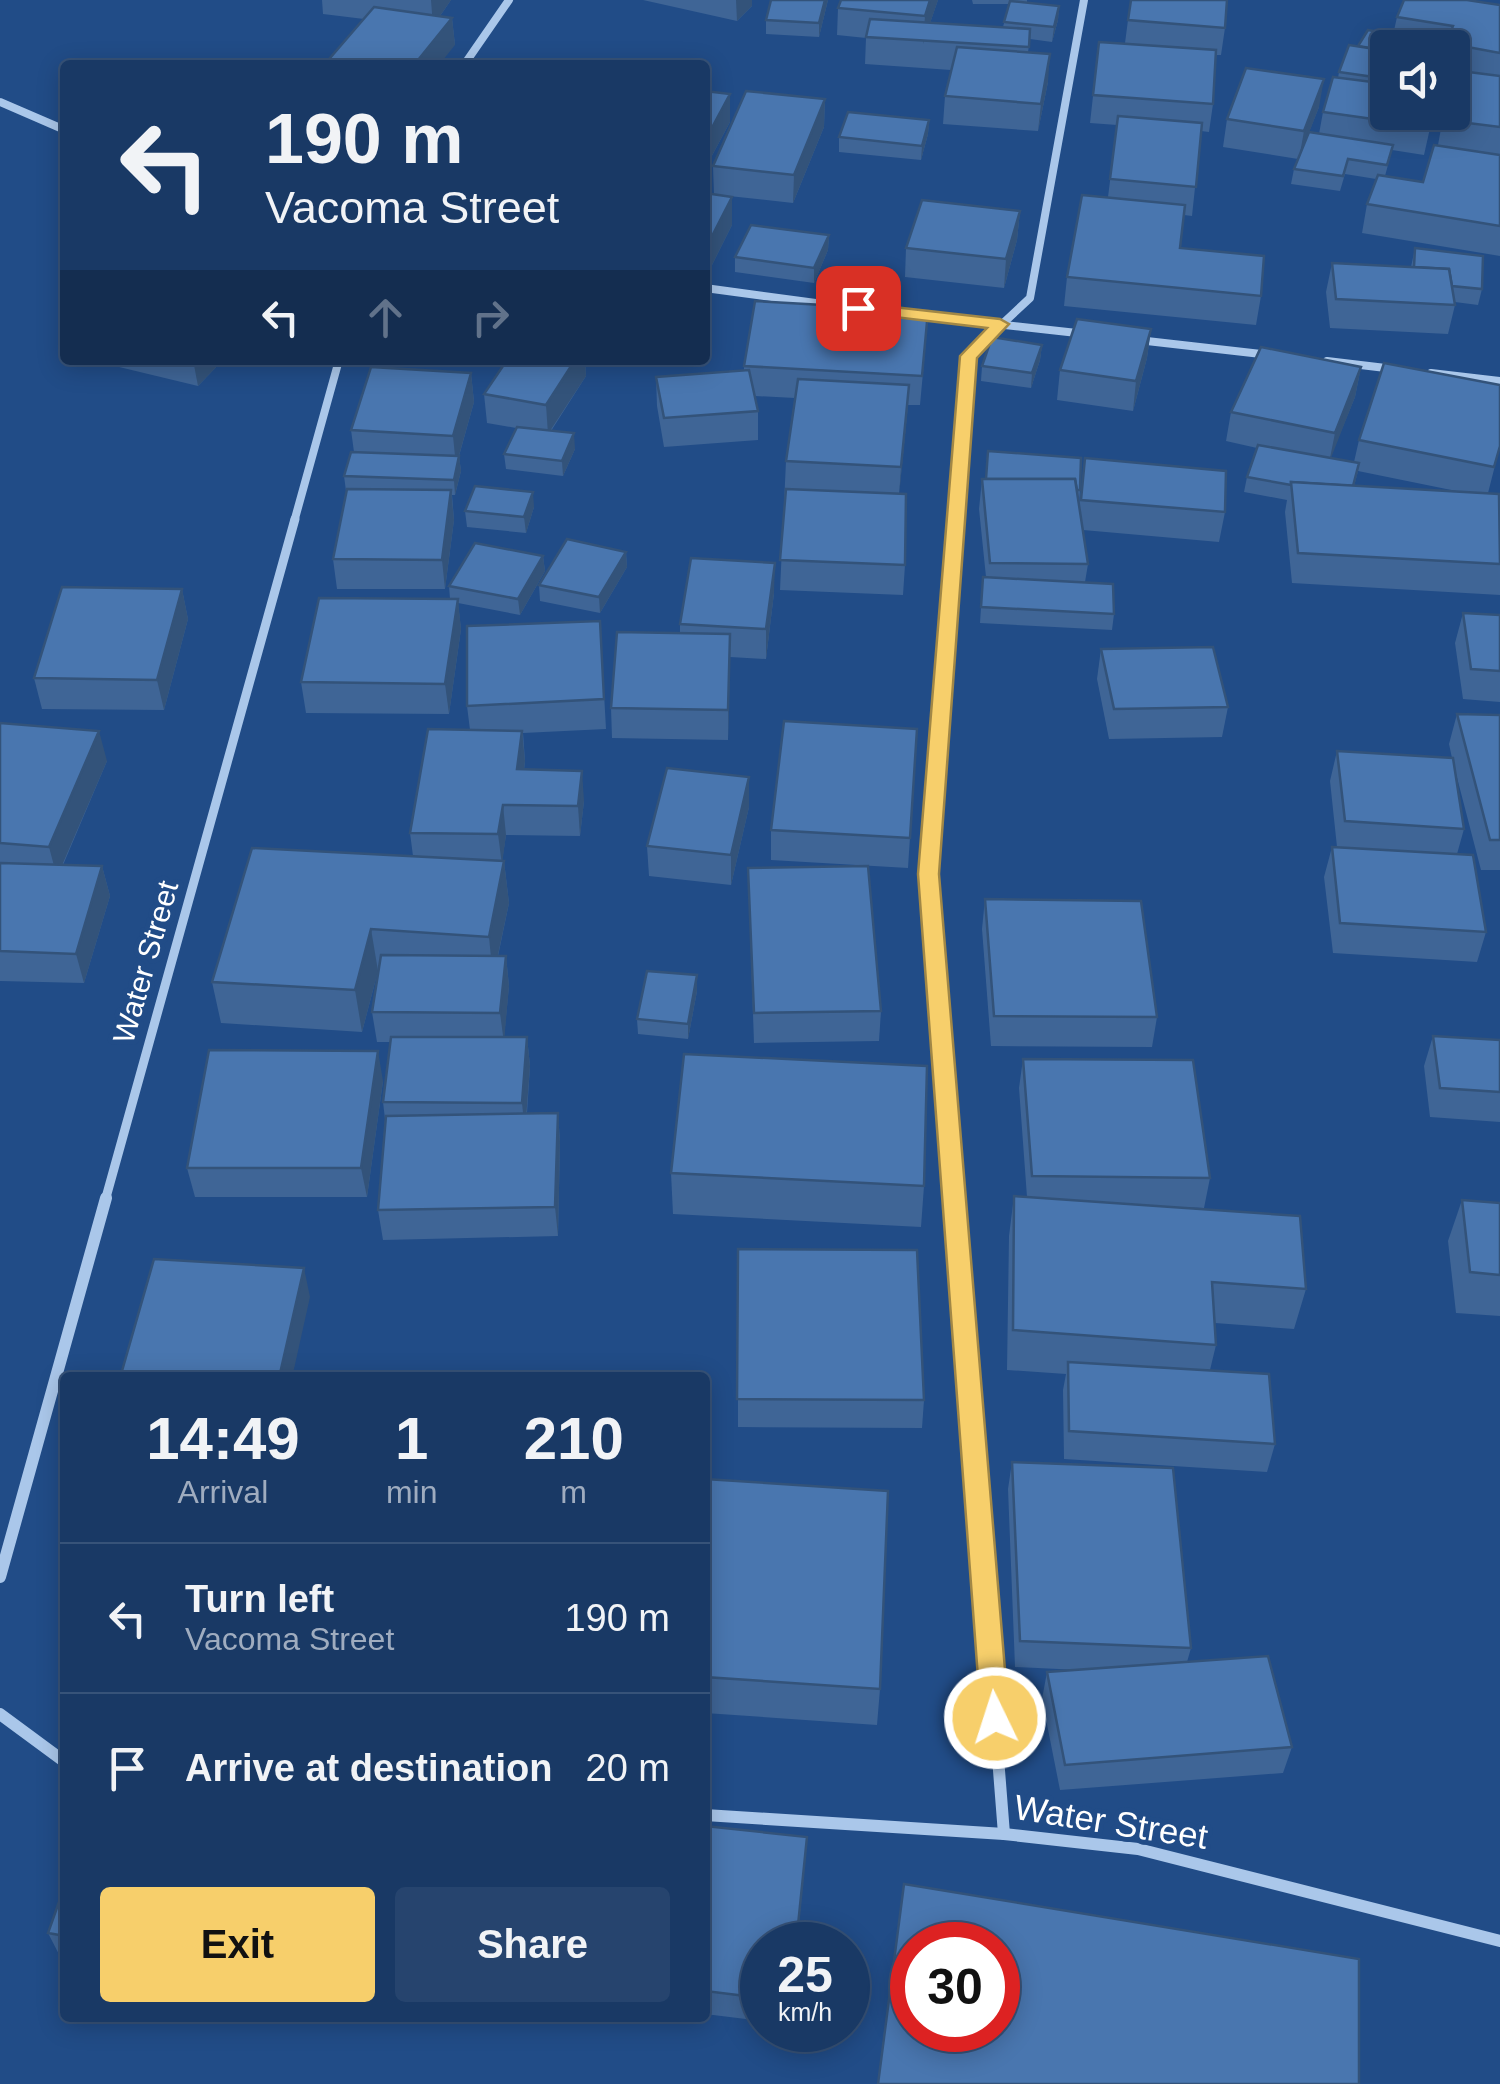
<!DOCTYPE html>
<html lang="en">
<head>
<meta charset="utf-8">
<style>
	body { margin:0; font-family:Helvetica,sans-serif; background:#26446e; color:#f1f3f6; height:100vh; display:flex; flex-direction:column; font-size:38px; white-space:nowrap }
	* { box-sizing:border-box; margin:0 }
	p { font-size:32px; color:#9facbf }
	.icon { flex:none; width:55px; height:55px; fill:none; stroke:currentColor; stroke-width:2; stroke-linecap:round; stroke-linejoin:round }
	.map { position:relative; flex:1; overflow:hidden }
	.drawer { position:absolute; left:60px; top:1372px; width:650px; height:650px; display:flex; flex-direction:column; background:#193965; border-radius:10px; box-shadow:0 5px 25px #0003,0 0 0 2px #375379 }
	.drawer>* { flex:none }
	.hud { position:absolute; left:60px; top:60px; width:650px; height:305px; border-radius:10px; box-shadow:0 5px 25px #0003,0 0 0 2px #375379; background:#193965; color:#f1f3f6; overflow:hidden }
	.buttons { position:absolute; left:1370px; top:30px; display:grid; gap:20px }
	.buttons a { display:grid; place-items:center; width:100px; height:100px; border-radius:10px; background:#193965; box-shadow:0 5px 25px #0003,0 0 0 2px #375379; font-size:50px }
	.speed { position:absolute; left:740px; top:1922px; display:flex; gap:20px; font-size:50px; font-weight:700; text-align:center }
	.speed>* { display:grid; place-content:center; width:130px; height:130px; border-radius:50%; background:#193965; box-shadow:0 5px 25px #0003,0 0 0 2px #375379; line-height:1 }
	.speed small { font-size:25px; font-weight:400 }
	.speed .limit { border:15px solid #d22; background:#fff; color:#111 }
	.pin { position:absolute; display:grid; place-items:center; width:85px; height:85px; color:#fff; margin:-42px; border-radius:20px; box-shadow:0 5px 15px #0006 }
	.me { position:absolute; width:110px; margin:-55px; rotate:356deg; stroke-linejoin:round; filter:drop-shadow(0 0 8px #0008) }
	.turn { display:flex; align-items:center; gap:35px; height:210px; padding:0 40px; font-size:45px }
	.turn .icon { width:130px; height:130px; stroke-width:2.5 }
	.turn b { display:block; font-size:70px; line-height:85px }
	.lanes { display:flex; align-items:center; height:95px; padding:0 40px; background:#0003; justify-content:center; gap:50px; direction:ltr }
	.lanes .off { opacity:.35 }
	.eta { display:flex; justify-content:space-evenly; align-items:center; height:170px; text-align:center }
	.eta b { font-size:60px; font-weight:700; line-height:70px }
	.action { display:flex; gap:20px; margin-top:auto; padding:20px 40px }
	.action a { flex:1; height:115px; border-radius:10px; background:#f7cf6b; color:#111; font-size:40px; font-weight:700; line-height:115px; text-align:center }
	.action a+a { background:#26446e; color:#f1f3f6 }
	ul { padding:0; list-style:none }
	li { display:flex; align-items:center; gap:30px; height:150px; padding:0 40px; border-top:2px solid #375379 }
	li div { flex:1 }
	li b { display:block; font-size:38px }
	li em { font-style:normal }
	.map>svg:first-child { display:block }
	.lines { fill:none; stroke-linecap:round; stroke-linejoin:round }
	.minor-far2 { stroke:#aac7ea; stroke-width:8 }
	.minor-far1 { stroke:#aac7ea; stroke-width:9 }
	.minor { stroke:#aac7ea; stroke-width:12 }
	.wall { fill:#3f6596; fill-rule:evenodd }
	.shaded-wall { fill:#33537a }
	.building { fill:#4976af; stroke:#33537a; stroke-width:2.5; fill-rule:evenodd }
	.route { fill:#f7cf6b; stroke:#a18746; stroke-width:2.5 }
	.labels { text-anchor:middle; stroke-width:10; stroke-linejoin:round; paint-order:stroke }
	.street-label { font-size:30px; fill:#fff; stroke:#214c87 }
	.near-street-label { font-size:35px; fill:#fff; stroke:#214c87 }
</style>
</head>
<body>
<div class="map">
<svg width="1500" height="2084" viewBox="0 0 1500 2084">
	<rect width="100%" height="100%" fill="#214c87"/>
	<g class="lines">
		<g class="minor-far2">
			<polyline points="464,65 509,0"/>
			<polyline points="0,102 65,130"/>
			<polyline points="705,288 853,308"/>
			<polyline points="914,315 1086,334"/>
			<polyline points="1138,340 1270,355"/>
			<polyline points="1327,361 1394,369"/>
			<polyline points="1431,373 1500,381"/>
			<polyline points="294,522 339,360"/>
			<polyline points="956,522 968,356 1030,298 1084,0"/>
		</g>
		<g class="minor-far1">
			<polyline points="105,1201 295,519"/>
			<polyline points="955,1201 929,874 956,519"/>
		</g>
		<g class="minor">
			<polyline points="954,1198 1004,1834"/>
			<polyline points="0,1577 106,1198"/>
			<polyline points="0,1714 65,1762"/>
			<polyline points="705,1815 1004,1834 1138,1849 1500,1941"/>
		</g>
	</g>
	<g class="wall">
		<polygon points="322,0 451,0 440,16 452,18 455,45 364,19 323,14"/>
		<polygon points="643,0 752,0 752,6 737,21"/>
		<polygon points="828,0 819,37 766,34 766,20"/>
		<polygon points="938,0 930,23 1003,27 1009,4 973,4 972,0 1027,0 1027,3 1059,6 1058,20 1052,42 1030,39 1028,52 1048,82 1038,131 943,124 945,96 951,70 865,64 866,38 837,35 838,8"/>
		<path d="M1500,5V256L1362,233L1367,204L1376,179L1345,174L1340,191L1291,184L1294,169L1298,159L1223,147L1227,119L1319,107L1309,132L1319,134L1323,112L1338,78L1339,72L1358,46L1393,35L1397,17ZM1388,48H1452V112H1444L1438,145L1423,182L1385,176L1392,150L1424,155L1433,115L1435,112H1388Z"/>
		<polygon points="1128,20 1225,28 1221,55 1216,55 1213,104 1209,132 1201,131 1192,216 1184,215 1180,248 1261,296 1256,325 1064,306 1067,277 1108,197 1117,125 1090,123 1099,42 1125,43"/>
		<polygon points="705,91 730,122 708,163 705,162"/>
		<polygon points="825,99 824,127 793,203 729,196 732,225 709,271 705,270 705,193 714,194 713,166"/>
		<polygon points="929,120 928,134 921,160 839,152 839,137"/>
		<polygon points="1020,211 1017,240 1004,288 905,277 906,248"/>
		<polygon points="829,235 828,250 814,283 735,272 735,257"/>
		<polygon points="1415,248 1482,289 1478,305 1455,302 1455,305 1448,334 1330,328 1326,292 1332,263 1411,267"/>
		<polygon points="1151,329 1147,358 1133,411 1057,400 1060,370"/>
		<polygon points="926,340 920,405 908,405 899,494 905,565 903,595 780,590 786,461 795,398 755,396 758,411 758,440 664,447 657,406 656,377 744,371 744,366"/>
		<polygon points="1042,345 1040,360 1031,388 981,381 982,366"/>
		<polygon points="90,360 223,360 198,386"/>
		<polygon points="507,360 585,360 586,376 551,431 575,449 563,476 506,469 504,454 516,428 487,423 484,394"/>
		<path d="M1361,367L1355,397L1330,458L1354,462L1359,440L1500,446L1488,493L1500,500V595L1292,583L1285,512L1287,500L1244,492L1247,477L1257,448L1226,441L1231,412ZM1358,471L1461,492L1354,486Z"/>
		<polygon points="471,373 474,402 459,456 461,471 455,495 452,495 454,520 445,589 337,589 333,559 346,491 344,476 354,452 351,430"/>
		<polygon points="1085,458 1225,512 1219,542 1083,530 1088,564 1085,582 1114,614 1112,630 980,623 983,577 986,577 979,509 982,479 1080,490 1079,506"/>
		<polygon points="534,507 526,533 467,527 465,511"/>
		<polygon points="626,552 627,567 600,613 540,601 539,585"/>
		<polygon points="543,556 545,571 520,615 458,603 461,629 449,714 306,713 301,682 450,599 449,586"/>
		<polygon points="182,589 188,619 164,710 42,709 34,678"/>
		<polygon points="774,593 766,659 730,657 728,740 612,738 611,708 680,633 680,624"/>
		<polygon points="1463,613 1500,615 1500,702 1463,699 1455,643"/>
		<polygon points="600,621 606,729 523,733 525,761 524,770 584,801 580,836 506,835 502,861 504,861 509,903 498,956 506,956 509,986 504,1037 527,1037 530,1066 527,1113 558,1113 560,1142 558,1236 383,1240 378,1210 385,1119 383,1102 390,1042 377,1042 372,1012 378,971 362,1032 221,1023 212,982 413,856 410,833 470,730 467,706"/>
		<polygon points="1101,649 1228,707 1222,737 1109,739 1097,679"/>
		<polygon points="1457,714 1500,715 1500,870 1481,870 1454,766 1464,829 1457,854 1486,932 1477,962 1333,953 1324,877 1332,847 1337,847 1330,781 1337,751 1452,758 1449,744"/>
		<polygon points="0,723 107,761 63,865 102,866 110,896 84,983 0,981"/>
		<polygon points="917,729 908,868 771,860 771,830"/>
		<polygon points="749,807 731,885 649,876 647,846"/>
		<polygon points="748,868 881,1011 879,1041 754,1043"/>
		<polygon points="985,899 1157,1017 1152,1047 991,1046 982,929"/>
		<polygon points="697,975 697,991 688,1039 638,1034 637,1019"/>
		<polygon points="1433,1036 1500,1040 1500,1122 1430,1117 1424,1066"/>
		<polygon points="1023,1059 1210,1178 1204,1208 1179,1207 1306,1289 1294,1329 1215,1323 1216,1345 1210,1370 1275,1444 1267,1472 1064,1459 1063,1390 1066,1374 1007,1370 1009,1236 1014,1196 1027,1197 1019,1088"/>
		<polygon points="383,1081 367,1197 195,1197 187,1168"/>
		<polygon points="671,1173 924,1186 921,1227 673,1214"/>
		<polygon points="1462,1200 1500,1203 1500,1316 1456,1313 1448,1241"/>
		<polygon points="738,1249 924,1400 922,1428 738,1427"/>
		<polygon points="1012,1462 1191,1648 1187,1662 1292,1747 1283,1773 1060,1790 1042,1699 1047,1672 1080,1670 1015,1667 1008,1489"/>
		<polygon points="705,1479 880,1689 877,1725 705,1713"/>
		<polygon points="705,1826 807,1837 797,1945 762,1945 762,2021 705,2014"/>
		<polygon points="65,1885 65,1966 48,1933"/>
	</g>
	<g class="shaded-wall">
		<polygon points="431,0 451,0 433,26"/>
		<polygon points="736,0 752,0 752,6 737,21"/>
		<polygon points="825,0 828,0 819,37 819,23"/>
		<polygon points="930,0 938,0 923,44 925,16"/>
		<polygon points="1059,6 1058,20 1052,42 1054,27"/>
		<polygon points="452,18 455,45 439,65 414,65"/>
		<polygon points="1050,54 1048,82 1038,131 1041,104"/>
		<polygon points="1324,79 1319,107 1299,159 1304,131"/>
		<polygon points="730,94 730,122 708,163 708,135"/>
		<polygon points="825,99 824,127 793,203 794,175"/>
		<polygon points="929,120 928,134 921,160 922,146"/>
		<polygon points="732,197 732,225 709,271 709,242"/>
		<polygon points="1020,211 1017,240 1004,288 1006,259"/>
		<polygon points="829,235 828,250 814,283 814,268"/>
		<polygon points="1151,329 1147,358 1133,411 1136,381"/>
		<polygon points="1042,345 1040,360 1031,388 1032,373"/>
		<polygon points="193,360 223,360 198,386"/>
		<polygon points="575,360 585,360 586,376 548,434 546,405"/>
		<polygon points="1361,367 1355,397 1329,463 1335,433"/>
		<polygon points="471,373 474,402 456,466 453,436"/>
		<polygon points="909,385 907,414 899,497 901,467"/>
		<polygon points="574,433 575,449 563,476 562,461"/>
		<polygon points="459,456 461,471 455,495 454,480"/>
		<polygon points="451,490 454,520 445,589 442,560"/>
		<polygon points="533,492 534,507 526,533 524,517"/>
		<polygon points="626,552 627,567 600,613 599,597"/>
		<polygon points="543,556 545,571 520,615 518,599"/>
		<polygon points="775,563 774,593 766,659 766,629"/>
		<polygon points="182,589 188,619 164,710 157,680"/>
		<polygon points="458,599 461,629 449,714 445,684"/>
		<polygon points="730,634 730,664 728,740 728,710"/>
		<polygon points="99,731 107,761 57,877 49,847"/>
		<polygon points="522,731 525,761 520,800 517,769"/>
		<polygon points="582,771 584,801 580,836 578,806"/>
		<polygon points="749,777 749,807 731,885 731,855"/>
		<polygon points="503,805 506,835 502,865 498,834"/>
		<polygon points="504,861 509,903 493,978 489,937"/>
		<polygon points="102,866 110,896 84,983 76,954"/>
		<polygon points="371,929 378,971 362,1032 355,990"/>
		<polygon points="506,956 509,986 504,1043 500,1013"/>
		<polygon points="697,975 697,991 688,1039 688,1024"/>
		<polygon points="527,1037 530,1066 525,1132 522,1103"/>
		<polygon points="378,1051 383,1081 367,1197 361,1168"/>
		<polygon points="558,1113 560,1142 558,1236 555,1207"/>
		<polygon points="304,1268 310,1297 292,1378 279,1378"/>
	</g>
	<g class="building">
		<polygon points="771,0 825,0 819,23 766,20"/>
		<polygon points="841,0 930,0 925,16 838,8"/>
		<polygon points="1131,0 1227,0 1225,28 1128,20"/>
		<polygon points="1404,0 1467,0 1500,5 1500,53 1446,43 1453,26 1397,17"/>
		<polygon points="1010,1 1059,6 1054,27 1004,22"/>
		<polygon points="374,7 452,18 414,65 324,65"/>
		<polygon points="870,19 1030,29 1029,47 866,37"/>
		<polygon points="1368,30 1423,40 1419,48 1388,48 1388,51 1358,46"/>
		<polygon points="1099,42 1216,50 1213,104 1093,95"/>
		<polygon points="1349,45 1388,51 1388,79 1339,72"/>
		<polygon points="957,47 1050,54 1041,104 945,96"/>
		<polygon points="1246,68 1324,79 1304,131 1227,119"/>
		<polygon points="1453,70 1500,76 1500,127 1444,120 1445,112 1452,112"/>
		<polygon points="1333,77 1388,84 1388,112 1433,112 1430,127 1323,112"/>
		<polygon points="705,91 730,94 708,135 705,134"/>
		<polygon points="746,91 825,99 794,175 713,166"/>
		<polygon points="848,112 929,120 922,146 839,137"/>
		<polygon points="1118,116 1202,123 1196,187 1110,179"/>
		<polygon points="1309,132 1393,145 1387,165 1348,159 1343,176 1294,169"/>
		<polygon points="1434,145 1500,155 1500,226 1367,204 1378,175 1423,182"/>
		<polygon points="705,193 732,197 709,242 705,241"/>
		<polygon points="1082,195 1185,205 1180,248 1264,256 1261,296 1067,277"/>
		<polygon points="922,200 1020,211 1006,259 906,248"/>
		<polygon points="751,225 829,235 814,268 735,257"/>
		<polygon points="1415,248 1483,256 1482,289 1452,286 1449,269 1414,267"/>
		<polygon points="1332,263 1449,269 1455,305 1336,299"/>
		<polygon points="755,301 928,311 922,376 744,366"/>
		<polygon points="1077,319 1151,329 1136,381 1060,370"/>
		<polygon points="992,337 1042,345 1032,373 982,366"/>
		<polygon points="1261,347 1361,367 1335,433 1231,412"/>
		<polygon points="507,360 575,360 546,405 484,394"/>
		<polygon points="1384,363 1500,385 1500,446 1494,467 1359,440"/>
		<polygon points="371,367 471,373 453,436 351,430"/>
		<polygon points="749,370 758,411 664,418 656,377"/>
		<polygon points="798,379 909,385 901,467 786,461"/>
		<polygon points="517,427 574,433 562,461 504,454"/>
		<polygon points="1258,445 1359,463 1353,486 1291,482 1291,485 1247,477"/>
		<polygon points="988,451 1081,458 1080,490 1077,490 1075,479 986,479"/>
		<polygon points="351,452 459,456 454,480 344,476"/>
		<polygon points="1085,458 1226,471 1225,512 1081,500"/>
		<polygon points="982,479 1075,479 1088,564 990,563"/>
		<polygon points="1291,482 1499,494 1500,564 1298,553"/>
		<polygon points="475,486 533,492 524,517 465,511"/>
		<polygon points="347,489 451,490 442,560 333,559"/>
		<polygon points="786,489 906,494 905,565 780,560"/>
		<polygon points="567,539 626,552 599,597 539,585"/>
		<polygon points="475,543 543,556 518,599 449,586"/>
		<polygon points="691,558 775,563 766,629 680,624"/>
		<polygon points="983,577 1113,584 1114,614 981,607"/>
		<polygon points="62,587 182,589 157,680 34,678"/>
		<polygon points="319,598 458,599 445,684 301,682"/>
		<polygon points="1463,613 1500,615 1500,671 1471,669"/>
		<polygon points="600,621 604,699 467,706 467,626"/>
		<polygon points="617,632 730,634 728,710 611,708"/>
		<polygon points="1213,647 1228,707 1114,709 1101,649"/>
		<polygon points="1457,714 1500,715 1500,840 1490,840"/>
		<polygon points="784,721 917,729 910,838 771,830"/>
		<polygon points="0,723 99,731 49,847 0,843"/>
		<polygon points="428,729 522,731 517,769 582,771 578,806 503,805 498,834 410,833"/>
		<polygon points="1337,751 1453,758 1464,829 1345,821"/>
		<polygon points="667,768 749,777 731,855 647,846"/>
		<polygon points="1332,847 1473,855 1486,932 1340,923"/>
		<polygon points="252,848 504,861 489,937 371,929 355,990 212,982"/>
		<polygon points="0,863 102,866 76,954 0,951"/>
		<polygon points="868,866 881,1011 754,1013 748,868"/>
		<polygon points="985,899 1141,901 1157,1017 994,1016"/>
		<polygon points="381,955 506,956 500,1013 372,1012"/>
		<polygon points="647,971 697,975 688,1024 637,1019"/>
		<polygon points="1433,1036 1500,1040 1500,1092 1440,1088"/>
		<polygon points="391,1037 527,1037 522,1103 383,1102"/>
		<polygon points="209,1050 378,1051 361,1168 187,1168"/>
		<polygon points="684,1054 927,1066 924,1186 671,1173"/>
		<polygon points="1023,1059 1193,1060 1210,1178 1032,1176"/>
		<polygon points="558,1113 555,1207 378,1210 386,1116"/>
		<polygon points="1014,1196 1300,1216 1306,1289 1212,1282 1216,1345 1013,1330"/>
		<polygon points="1462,1200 1500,1203 1500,1275 1470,1272"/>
		<polygon points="738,1249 917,1250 924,1400 737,1399"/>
		<polygon points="154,1259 304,1268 279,1378 120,1378"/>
		<polygon points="1068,1362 1269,1374 1275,1444 1069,1431"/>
		<polygon points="1012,1462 1173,1468 1191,1648 1020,1641"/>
		<polygon points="705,1479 888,1491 880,1689 705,1677"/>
		<polygon points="1268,1656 1292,1747 1065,1765 1047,1672"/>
		<polygon points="705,1826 807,1837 796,1945 762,1945 762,1998 705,1991"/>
		<path d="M904,1884L1359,1959V2084H878ZM912,1945H998V2030H912Z"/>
		<polygon points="65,1885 65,1936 48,1933"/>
	</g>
	<polygon class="route" points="858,303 1000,319 1009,324 977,358 939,874 1009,1718 1005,1728 995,1732 985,1728 981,1718 918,874 960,356 987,328 852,312 852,305"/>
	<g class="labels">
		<g class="street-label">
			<text transform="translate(146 962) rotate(-74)" y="10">Water Street</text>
		</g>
		<g class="near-street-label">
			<text transform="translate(1111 1822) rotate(9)" y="12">Water Street</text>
		</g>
	</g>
</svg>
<div class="buttons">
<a><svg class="icon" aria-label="sound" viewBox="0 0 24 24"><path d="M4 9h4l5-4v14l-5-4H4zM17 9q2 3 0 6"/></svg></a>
</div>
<div class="speed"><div>25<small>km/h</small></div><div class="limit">30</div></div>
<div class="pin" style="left:858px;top:308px;background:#d93025"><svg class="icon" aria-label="arrive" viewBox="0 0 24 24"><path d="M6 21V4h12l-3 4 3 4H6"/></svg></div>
<svg class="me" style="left:995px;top:1718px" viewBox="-20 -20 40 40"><circle r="17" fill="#f7cf6b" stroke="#fff" stroke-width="3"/><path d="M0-11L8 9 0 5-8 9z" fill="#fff"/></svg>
<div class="hud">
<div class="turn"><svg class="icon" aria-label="left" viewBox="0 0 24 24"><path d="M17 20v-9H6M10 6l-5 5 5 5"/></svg><div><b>190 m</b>Vacoma Street</div></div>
<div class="lanes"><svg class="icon" aria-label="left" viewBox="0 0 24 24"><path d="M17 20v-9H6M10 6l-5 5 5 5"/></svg><svg class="icon off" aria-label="ahead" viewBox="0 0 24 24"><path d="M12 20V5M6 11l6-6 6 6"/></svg><svg class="icon off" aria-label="right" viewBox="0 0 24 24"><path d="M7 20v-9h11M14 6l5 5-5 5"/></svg></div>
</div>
<section class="drawer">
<div class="eta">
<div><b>14:49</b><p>Arrival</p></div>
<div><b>1</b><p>min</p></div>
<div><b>210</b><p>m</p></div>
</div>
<ul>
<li><svg class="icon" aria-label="left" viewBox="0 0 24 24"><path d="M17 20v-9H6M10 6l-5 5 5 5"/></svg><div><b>Turn left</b><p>Vacoma Street</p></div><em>190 m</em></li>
<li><svg class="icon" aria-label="arrive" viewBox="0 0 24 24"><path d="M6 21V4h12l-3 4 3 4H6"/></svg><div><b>Arrive at destination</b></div><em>20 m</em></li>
</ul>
<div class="action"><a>Exit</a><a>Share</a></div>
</section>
</div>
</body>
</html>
